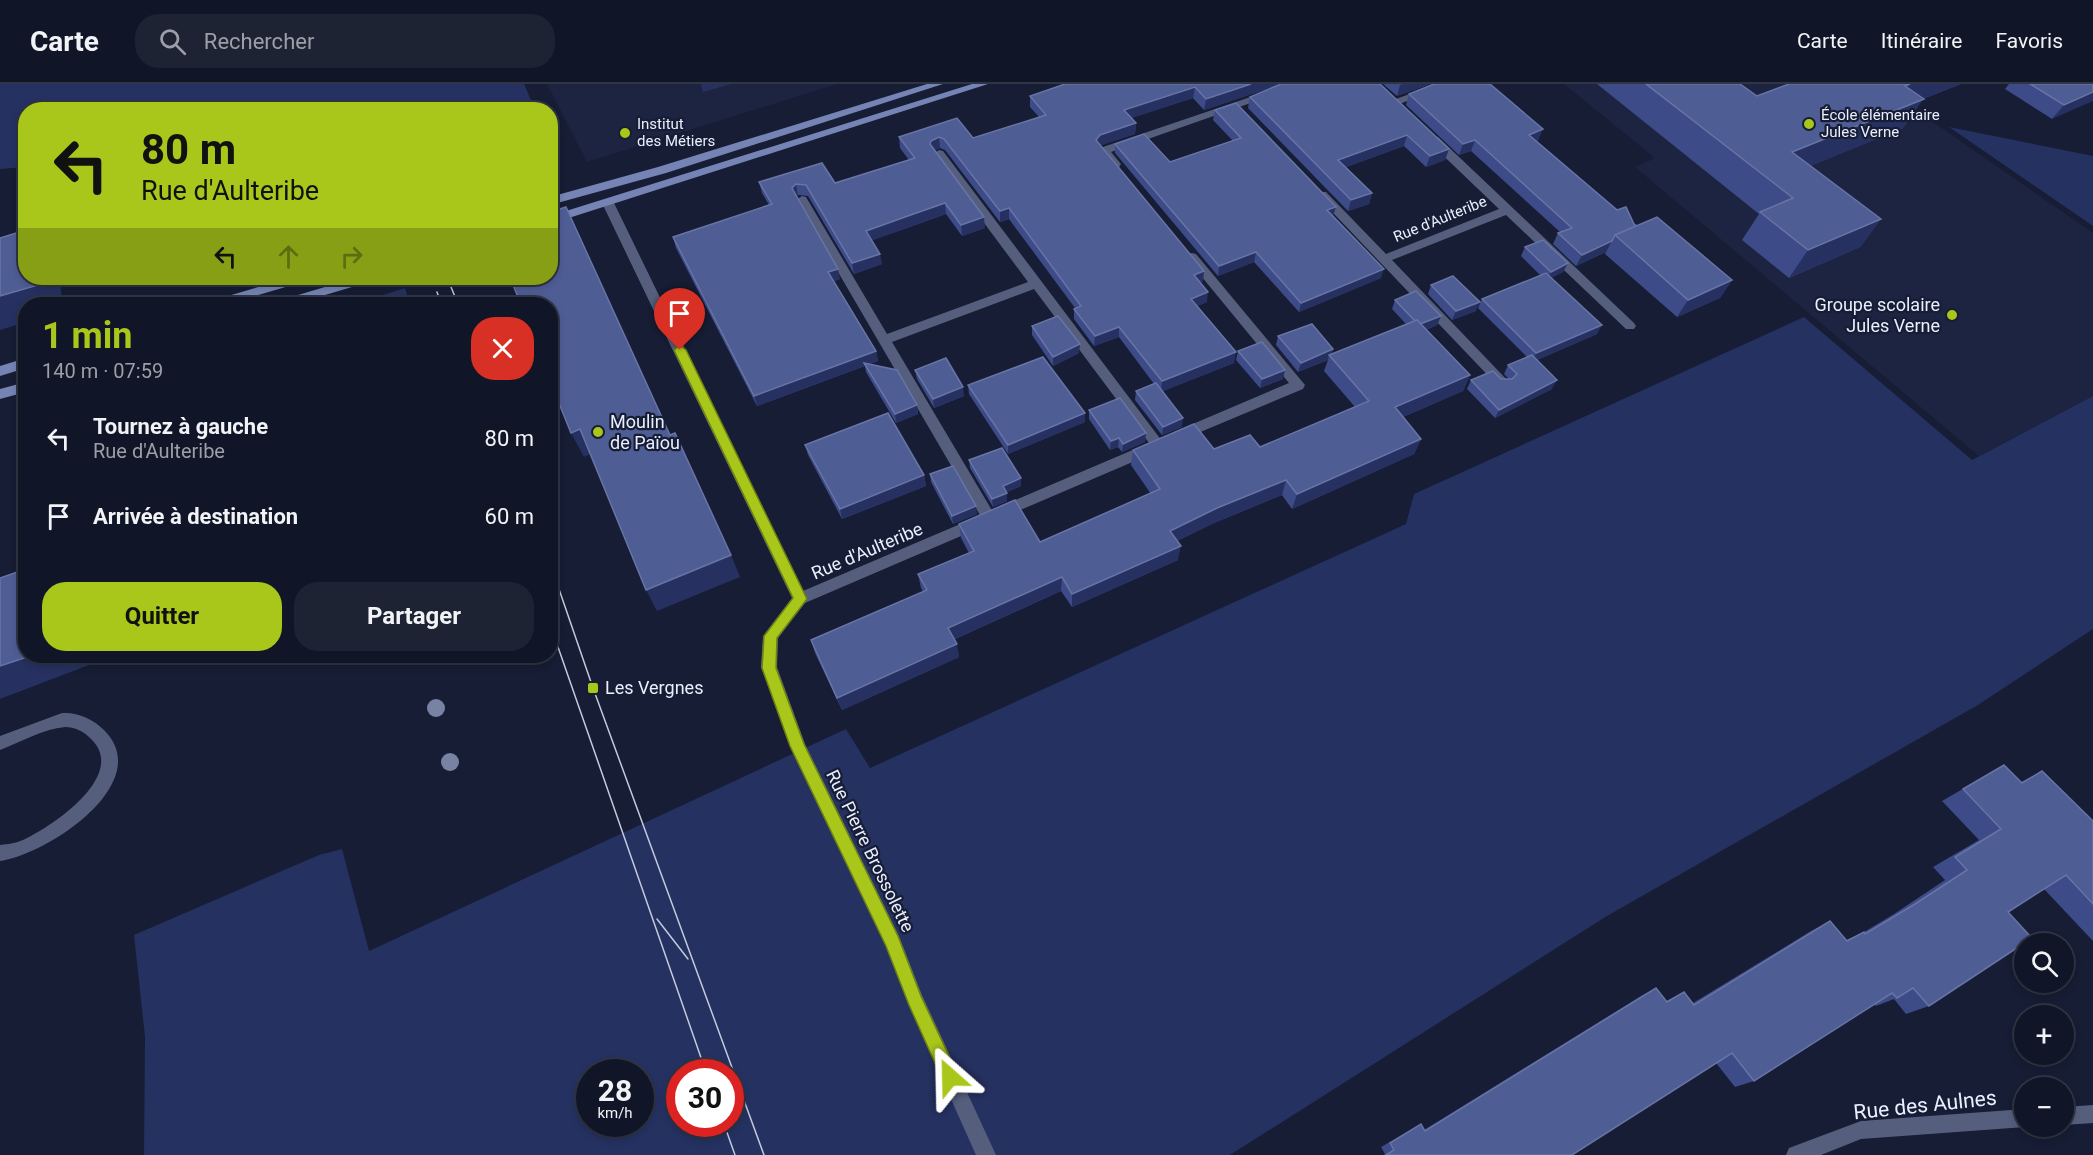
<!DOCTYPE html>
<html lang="fr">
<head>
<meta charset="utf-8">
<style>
	body { margin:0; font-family:Roboto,sans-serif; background:#1e2333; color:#f1f3f6; height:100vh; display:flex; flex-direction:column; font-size:22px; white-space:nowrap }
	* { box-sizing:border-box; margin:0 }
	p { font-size:20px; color:#9c9fa7 }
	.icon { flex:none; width:33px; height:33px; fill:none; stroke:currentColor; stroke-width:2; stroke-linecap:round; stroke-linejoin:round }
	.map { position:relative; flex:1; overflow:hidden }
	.details { position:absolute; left:18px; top:213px; width:540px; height:366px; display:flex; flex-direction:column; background:#101627; border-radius:24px; box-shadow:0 3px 9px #0003,0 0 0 2px #303544 }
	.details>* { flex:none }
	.guide { position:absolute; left:18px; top:18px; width:540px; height:183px; border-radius:24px; box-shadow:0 3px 9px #0003,0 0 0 2px #303544; background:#a9c71a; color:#111; overflow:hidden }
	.fabs { position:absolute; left:2014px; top:849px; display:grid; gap:12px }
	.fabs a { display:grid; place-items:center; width:60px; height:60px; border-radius:50%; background:#101627; box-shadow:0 3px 9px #0003,0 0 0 2px #303544; font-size:30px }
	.speed { position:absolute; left:576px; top:975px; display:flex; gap:12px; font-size:30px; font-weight:700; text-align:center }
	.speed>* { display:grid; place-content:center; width:78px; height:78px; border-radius:50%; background:#101627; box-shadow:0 3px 9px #0003,0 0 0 2px #303544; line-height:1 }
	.speed small { font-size:15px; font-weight:400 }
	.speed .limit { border:9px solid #d22; background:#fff; color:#111 }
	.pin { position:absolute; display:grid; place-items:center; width:51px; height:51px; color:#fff; margin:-62px -26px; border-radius:50% 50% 50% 0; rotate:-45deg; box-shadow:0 0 6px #0007 }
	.pin .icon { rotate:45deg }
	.me { position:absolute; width:66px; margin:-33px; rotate:335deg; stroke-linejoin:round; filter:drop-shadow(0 0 4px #0008) }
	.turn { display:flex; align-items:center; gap:21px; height:126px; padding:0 24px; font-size:27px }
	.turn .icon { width:78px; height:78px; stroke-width:2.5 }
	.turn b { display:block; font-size:42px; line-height:51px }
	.lanes { display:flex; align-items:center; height:57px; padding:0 24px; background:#0003; justify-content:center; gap:30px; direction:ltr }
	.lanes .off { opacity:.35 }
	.round { display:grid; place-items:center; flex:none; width:63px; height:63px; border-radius:24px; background:#1e2333 }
	.overview { display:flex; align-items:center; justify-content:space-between; height:102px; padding:0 24px }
	h1 { font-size:36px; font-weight:700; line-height:45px; color:#a9c71a }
	.primary-button { display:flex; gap:12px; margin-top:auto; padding:12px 24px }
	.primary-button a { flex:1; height:69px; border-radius:24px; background:#a9c71a; color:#111; font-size:24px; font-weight:700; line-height:69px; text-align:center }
	.primary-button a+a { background:#1e2333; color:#f1f3f6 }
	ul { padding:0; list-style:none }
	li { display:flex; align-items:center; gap:18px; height:78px; padding:0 24px }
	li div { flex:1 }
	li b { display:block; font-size:22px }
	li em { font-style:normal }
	header { display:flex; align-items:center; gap:36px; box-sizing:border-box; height:84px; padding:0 30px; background:#101627; border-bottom:2px solid #303544 }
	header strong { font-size:28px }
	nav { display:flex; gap:33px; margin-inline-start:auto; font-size:21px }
	.search { width:420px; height:54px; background:#1e2333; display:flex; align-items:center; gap:15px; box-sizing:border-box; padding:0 21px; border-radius:24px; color:#9c9fa7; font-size:22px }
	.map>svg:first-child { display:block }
	.built { fill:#1c2441 }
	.green { fill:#253161; fill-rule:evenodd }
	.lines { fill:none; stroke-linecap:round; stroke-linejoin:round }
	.service { fill:#555f7d; fill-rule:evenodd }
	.minor { fill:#555f7d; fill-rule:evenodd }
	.secondary { fill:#7584b4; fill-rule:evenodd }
	.tram { stroke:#c4cadc; stroke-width:1.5 }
	.tree { fill:#7883a3 }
	.wall { fill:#3d4b88 }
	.shaded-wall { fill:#263161 }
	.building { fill:#4f5d95; stroke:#6874a5; stroke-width:1.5 }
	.route { fill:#a9c71a; stroke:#6e8111; stroke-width:1.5 }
	.poi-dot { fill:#a9c71a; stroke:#161d34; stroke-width:2 }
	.labels { text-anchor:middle; stroke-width:4.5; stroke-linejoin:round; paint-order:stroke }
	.far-poi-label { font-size:15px; fill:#e9efff; stroke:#161d34; text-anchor:start }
	.far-street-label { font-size:15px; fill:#e9efff; stroke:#161d34 }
	.poi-label { font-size:18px; fill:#e9efff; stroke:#161d34; text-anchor:start }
	.street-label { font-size:18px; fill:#e9efff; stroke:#161d34 }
	.near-street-label { font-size:21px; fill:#e9efff; stroke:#161d34 }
</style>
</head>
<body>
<header>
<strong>Carte</strong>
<div class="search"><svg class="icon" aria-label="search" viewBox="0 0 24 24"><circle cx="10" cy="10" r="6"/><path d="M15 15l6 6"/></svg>Rechercher</div>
<nav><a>Carte</a><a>Itinéraire</a><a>Favoris</a></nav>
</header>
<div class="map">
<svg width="2093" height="1071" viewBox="0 0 2093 1071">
	<rect width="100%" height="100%" fill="#161d34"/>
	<g class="built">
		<polygon points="547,0 837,0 587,78"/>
		<polygon points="1564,0 1878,0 2093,149 2093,312 1979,372 1635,83 1655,74"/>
	</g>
	<g class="green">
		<polygon points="0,0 524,0 535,25 26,26 25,83 0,85"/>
		<polygon points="1949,43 2093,72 2093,142"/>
		<polygon points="405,204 410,220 355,220"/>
		<path d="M1804,233L1972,376L2093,312V545L1978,621L1607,832L1230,1071H144L145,953L134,851L319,771L342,765L369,867L846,645L870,684L1406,440L1414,410ZM590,988H640V1040H590ZM680,988H730V1040H680Z"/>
	</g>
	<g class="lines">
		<path class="service" d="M62,629C78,628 93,635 104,646C157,699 46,771 0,777V761C9,760 18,759 27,754C56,740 129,689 90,654C83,647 75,643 65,643C43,645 21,658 0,666V652Z"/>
		<g class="minor">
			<polygon points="1289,0 1305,0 1111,68 1121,80 1119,83 1111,83 1098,67 1100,64"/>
			<polygon points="1369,0 1380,0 1396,15 1437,0 1452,0 1394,22 1390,21"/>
			<polygon points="1434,52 1438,53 1634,239 1636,242 1634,245 1626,245 1506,131 1392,176 1510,299 1508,302 1498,302 1316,111 1318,108 1326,108 1386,170 1499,125 1430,59 1430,53"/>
			<path d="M939,66L943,67L1165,361L1156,368L1004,433L996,434L994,438H984L796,116L802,112L806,113L887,250L1028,198L935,73L933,70ZM1034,205L1149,359L994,425L993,428L892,258Z"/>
			<polygon points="608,115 614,119 803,507 972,435 982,435 984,439 982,443 805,519 778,554 777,583 805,660 899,852 922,911 996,1071 976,1071 909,921 886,862 790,662 761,583 763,552 792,514 602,119"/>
			<polygon points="1192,169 1196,170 1305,301 1303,305 1179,357 1172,352 1174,348 1289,299 1188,176 1188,170"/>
			<polygon points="2093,1021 2093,1039 2064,1041 2064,1023"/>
			<polygon points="2025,1025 2025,1042 2027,1042 2025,1043 1861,1055 1821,1071 1786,1071 1789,1064 1861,1037"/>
		</g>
		<g class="secondary">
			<polygon points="927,0 943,0 666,89 550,121 550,113 658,83"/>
			<polygon points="972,0 988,0 550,140 550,132"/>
			<polygon points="289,194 308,194 306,197 228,220 209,220 211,217"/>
			<polygon points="355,194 374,194 372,197 295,220 276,220 278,217"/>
			<polygon points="26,274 26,284 0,292 0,282"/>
			<polygon points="26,298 26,308 0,315 0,305"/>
		</g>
		<g class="tram">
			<polyline points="451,203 458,220"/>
			<polyline points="437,208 441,220"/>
			<polyline points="550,479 593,604 764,1071"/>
			<polyline points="550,540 706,988"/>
			<polyline points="657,835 688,875"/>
			<polyline points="724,1040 735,1071"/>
		</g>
	</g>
	<g class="tree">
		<circle cx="436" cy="624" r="9"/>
		<circle cx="450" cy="678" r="9"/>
	</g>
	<g class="wall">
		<polygon points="1065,0 1380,0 1449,65 1445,76 1426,83 1404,62 1346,83 1372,109 1369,120 1348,127 1248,24 1250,13 1276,2 1204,26 1193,14 1131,34 1136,39 1135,50 1101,61 1203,198 1201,198 1207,218 1197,222 1234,279 1163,307 1182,343 1162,351 1135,316 1136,307 1154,300 1119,253 1094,262 1074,235 1074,225 1075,224 1009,135 1000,138 945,66 940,64 935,66 985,144 962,152 946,130 907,144 872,156 882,180 854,190 808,112 798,111 796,112 840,195 834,197 876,267 878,277 869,280 917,321 918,330 896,339 866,288 865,282 757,322 676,164 673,153 769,121 762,109 759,98 835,99 909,76 900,64 899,53 957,34 973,54 1039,33 1030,23 1030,12"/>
		<polygon points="1383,0 1430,0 1397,12"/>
		<polygon points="1597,0 1740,0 1757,12 1789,0 1961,0 1923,15 1903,44 1810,82 1881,135 1860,163 1789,194 1742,156 1759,130"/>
		<polygon points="2009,0 2093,0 2052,35 2005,5"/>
		<polygon points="1409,10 1538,57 1537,57 1637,142 1732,196 1720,214 1677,233 1605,170 1606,168 1576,182 1553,160 1558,149 1560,148 1471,67 1459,71 1406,21"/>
		<polygon points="1215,26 1333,133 1381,194 1299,228 1254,178 1218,192 1115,69 1115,60 1170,78 1233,57 1213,36"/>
		<polygon points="1525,163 1568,179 1563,188 1551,194 1597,250 1537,276 1552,305 1495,334 1467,305 1471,296 1509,295 1504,290 1508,281 1527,273 1478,224 1482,215 1541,192 1521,172"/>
		<polygon points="1431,201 1476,227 1452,236 1428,210"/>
		<polygon points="1395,216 1441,232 1437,241 1426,246 1470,291 1463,307 1403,333 1421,355 1414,370 1292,425 1282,411 1214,439 1177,457 1178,476 1072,523 1061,507 955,555 959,573 842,626 815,569 811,556 923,508 921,504 918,490 969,469 961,454 959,440 1040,458 1151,410 1131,381 1133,366 1214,365 1260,363 1355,323 1324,287 1328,276 1298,288 1276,261 1278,252 1333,265 1332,270 1406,240 1392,225"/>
		<polygon points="1032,242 1079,269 1053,282 1032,251"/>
		<polygon points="1238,267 1283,295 1260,304 1236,276"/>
		<polygon points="915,286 964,312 934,324 917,295"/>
		<polygon points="968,301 1085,329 1085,338 1008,370 969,310"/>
		<polygon points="1089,326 1145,358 1122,368 1118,363 1110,366 1089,335"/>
		<polygon points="805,361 924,391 926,402 842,435 808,371"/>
		<polygon points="969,376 1021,394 1021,402 1007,408 1007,417 993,423 970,384"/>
		<polygon points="930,390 977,430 953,440 931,398"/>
		<polygon points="2004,681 2021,698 2042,687 2093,737 2093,857 2044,805 2008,828 1929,922 1906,930 1894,915 1876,922 1874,920 1754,997 1735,1003 1716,979 1572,1071 1384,1071 1385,1070 1381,1063 1421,1040 1424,1046 1641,912 1656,904 1666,917 1684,908 1693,919 1811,847 1830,837 1846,856 1864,848 1894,830 1945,796 1933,783 1979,756 1942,717"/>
	</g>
	<g class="shaded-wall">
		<polygon points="701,0 731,0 703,8"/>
		<polygon points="1251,0 1282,0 1204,26 1206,15"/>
		<polygon points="1403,0 1430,0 1397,12 1400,1"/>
		<polygon points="1910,0 1961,0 1923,15 1903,44 1774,97 1792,68 1905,2"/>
		<polygon points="1195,3 1193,14 1123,37 1124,26"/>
		<polygon points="2093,8 2093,17 2052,35 2064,21"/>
		<polygon points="1136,39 1135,50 1099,62 1096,56 1100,51"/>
		<polygon points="1543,45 1538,57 1525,62 1529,51"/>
		<polygon points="1407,51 1404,62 1336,87 1338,76"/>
		<polygon points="939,53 940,64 932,68 930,60 931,57"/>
		<polygon points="1475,56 1471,67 1459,71 1463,60"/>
		<polygon points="1449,65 1445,76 1426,83 1430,72"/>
		<polygon points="796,100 798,111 794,115 792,104"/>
		<polygon points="1372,109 1369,120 1348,127 1351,116"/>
		<polygon points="945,119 946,130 868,158 866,147"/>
		<polygon points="1336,123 1333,132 1327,126"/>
		<polygon points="1009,124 1009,135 1000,138 1000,127"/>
		<polygon points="984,133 985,144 962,152 961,141"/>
		<polygon points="1881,135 1860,163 1789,194 1808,166"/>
		<polygon points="1612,157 1606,168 1576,182 1582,171"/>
		<polygon points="1256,168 1254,178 1218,192 1219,182"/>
		<polygon points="880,170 882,180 854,190 852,179"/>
		<polygon points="1568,179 1563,188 1546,197 1551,188"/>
		<polygon points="838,185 840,195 831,199 828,188"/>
		<polygon points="1384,185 1381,194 1299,228 1301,219"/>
		<polygon points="1204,187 1203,198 1193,201 1194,191"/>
		<polygon points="37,194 60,194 62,220 26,220 26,238 0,246 0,212"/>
		<polygon points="1732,196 1720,214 1677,233 1688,216"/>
		<polygon points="1208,208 1207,218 1189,225 1191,215"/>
		<polygon points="1480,218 1476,227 1452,236 1456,227"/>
		<polygon points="1441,232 1437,241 1415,250 1419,241"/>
		<polygon points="1602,241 1597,250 1532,278 1536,269"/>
		<polygon points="1119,243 1119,253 1094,262 1095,252"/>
		<polygon points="1080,260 1079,269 1053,282 1053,273"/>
		<polygon points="1333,265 1331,273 1329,271 1328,276 1298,288 1301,279"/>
		<polygon points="876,267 878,277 866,282 864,279 865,282 757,322 754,312"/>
		<polygon points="1236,268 1234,279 1161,308 1162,297"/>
		<polygon points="1285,286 1283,295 1260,304 1262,295"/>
		<polygon points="1470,291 1463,307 1389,339 1395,323"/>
		<polygon points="1557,296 1552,305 1495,334 1499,326"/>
		<polygon points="963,303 964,312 934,324 933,315"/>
		<polygon points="917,321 918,330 896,339 895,330"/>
		<polygon points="1085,329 1085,338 1008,370 1008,361"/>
		<polygon points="1183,334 1182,343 1162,351 1163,343"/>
		<polygon points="580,345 593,369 584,373 571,349"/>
		<polygon points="1146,349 1145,358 1122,368 1123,360"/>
		<polygon points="1119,354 1118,363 1110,366 1111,357"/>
		<polygon points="1421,355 1414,370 1292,425 1297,410"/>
		<polygon points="924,391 926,402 842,435 840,425"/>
		<polygon points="1021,394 1021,402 1003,410 1003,402"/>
		<polygon points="1286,396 1282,411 1214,439 1168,461 1170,447 1217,424"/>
		<polygon points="1007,409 1007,417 993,423 992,415"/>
		<polygon points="976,422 977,430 953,440 952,432"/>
		<polygon points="1181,462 1178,476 1072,523 1072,510"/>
		<polygon points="731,471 740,493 657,527 646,506"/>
		<polygon points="1062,493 1061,507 950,557 948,544"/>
		<polygon points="957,560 959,573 842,626 837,614"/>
		<polygon points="30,572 102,572 102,576 0,615 0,582"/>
	</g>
	<g class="building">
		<polygon points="1065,0 1251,0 1206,15 1195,3 1124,26 1136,39 1100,51 1096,56 1204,187 1194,191 1208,208 1191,215 1236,268 1162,297 1119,243 1095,252 1074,225 1081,222 1009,124 1000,127 944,55 939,53 931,57 930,60 984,133 961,141 945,119 905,133 866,147 880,170 852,179 806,101 796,100 792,104 838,185 828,188 876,267 754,312 673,153 772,120 759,98 822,79 835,99 915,74 899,53 957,34 973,54 1046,31 1030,12"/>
		<polygon points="1281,0 1380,0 1449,65 1430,72 1407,51 1338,76 1372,109 1351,116 1250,13"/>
		<polygon points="1434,0 1490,0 1543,45 1529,51 1617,126 1626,123 1634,140 1637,142 1615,151 1612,157 1582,171 1558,149 1572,144 1475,56 1463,60 1409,10"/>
		<polygon points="1646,0 1740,0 1757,12 1789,0 1910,0 1905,2 1924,15 1792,68 1881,135 1808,166 1760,128 1793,114"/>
		<polygon points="2030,0 2093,0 2093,8 2064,21"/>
		<polygon points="1236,19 1336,123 1327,126 1384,185 1301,219 1256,168 1219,182 1115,60 1144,50 1170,78 1241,54 1215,26"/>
		<polygon points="566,123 670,351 675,349 731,471 646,506 580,345 571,349 550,297 550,220 521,220 510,194 550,194 550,128"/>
		<polygon points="1657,133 1732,196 1688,216 1615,151"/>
		<polygon points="26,146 26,194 37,194 38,201 0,212 0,154"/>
		<polygon points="1543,156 1568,179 1551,188 1525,163"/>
		<polygon points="1546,189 1602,241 1536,269 1482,215"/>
		<polygon points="1453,192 1480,218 1456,227 1431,201"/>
		<polygon points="1416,207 1441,232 1420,240 1417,236 1415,237 1395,216"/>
		<polygon points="1058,232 1080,260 1053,273 1032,242"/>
		<polygon points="1417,236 1470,291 1395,323 1421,355 1297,410 1286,396 1217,424 1170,447 1181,462 1072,510 1062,493 948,544 957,560 837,614 811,556 927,506 918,490 974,467 959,440 1015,416 1040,458 1160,405 1133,366 1194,340 1214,365 1250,351 1260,363 1369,317 1329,271"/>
		<polygon points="1312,240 1333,265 1301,279 1278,252"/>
		<polygon points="1262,258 1285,286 1262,295 1238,267"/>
		<polygon points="1532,271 1557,296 1499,326 1471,296 1493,287 1501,295 1512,295 1517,290 1508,281"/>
		<polygon points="1043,273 1085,329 1008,361 968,301"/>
		<polygon points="946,274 963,303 933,315 915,286"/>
		<polygon points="864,279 897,286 917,321 895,330"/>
		<polygon points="1156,299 1183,334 1163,343 1136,307"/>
		<polygon points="1120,314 1146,349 1123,360 1119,354 1111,357 1089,326"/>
		<polygon points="888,329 924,391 840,425 805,361"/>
		<polygon points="1002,364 1021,394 1003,402 1007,409 992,415 969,376"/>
		<polygon points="953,382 976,422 952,432 930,390"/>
		<polygon points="26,485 26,572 30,572 0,582 0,494"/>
		<polygon points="2004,681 2022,699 2042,687 2093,737 2093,820 2066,791 2008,828 2032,854 1929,922 1913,904 1897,914 1892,909 1754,997 1732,969 1572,1071 1386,1071 1394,1066 1390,1059 1421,1040 1425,1047 1656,904 1667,918 1684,908 1694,921 1830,837 1847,857 1864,848 1865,850 1915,820 1967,786 1955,773 2001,745 1963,705"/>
	</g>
	<polygon class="route" points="680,261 686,266 807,515 777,554 776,584 804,660 898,852 921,912 956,987 959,993 956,999 950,1002 944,999 909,921 886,862 790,662 762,584 764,552 793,514 674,266"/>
	<g class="poi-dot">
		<circle cx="1809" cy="40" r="6"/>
		<circle cx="625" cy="49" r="6"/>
		<circle cx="1952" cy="231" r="6"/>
		<circle cx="598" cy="348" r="6"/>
		<rect x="587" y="598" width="12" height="12" rx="3"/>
	</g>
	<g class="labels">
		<g class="far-poi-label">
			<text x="1821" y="36">École élémentaire<tspan x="1821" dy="17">Jules Verne</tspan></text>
			<text x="637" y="45">Institut<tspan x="637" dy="17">des Métiers</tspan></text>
		</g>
		<g class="far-street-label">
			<text transform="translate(1440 135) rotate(-22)" y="5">Rue d'Aulteribe</text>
		</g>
		<g class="poi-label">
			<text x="1940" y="227" text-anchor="end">Groupe scolaire<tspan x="1940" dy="21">Jules Verne</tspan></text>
			<text x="610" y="344">Moulin<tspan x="610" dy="21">de Païou</tspan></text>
			<text x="605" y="610">Les Vergnes</text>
		</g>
		<g class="street-label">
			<text transform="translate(867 467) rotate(-23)" y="6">Rue d'Aulteribe</text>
			<text transform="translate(870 767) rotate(64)" y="6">Rue Pierre Brossolette</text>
		</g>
		<g class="near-street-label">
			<text transform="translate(1925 1021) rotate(-6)" y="7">Rue des Aulnes</text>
		</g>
	</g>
</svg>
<div class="fabs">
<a><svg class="icon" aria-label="search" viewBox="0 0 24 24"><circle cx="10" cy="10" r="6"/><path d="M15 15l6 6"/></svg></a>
<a>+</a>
<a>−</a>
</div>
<div class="speed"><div>28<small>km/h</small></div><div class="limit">30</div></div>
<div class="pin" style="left:680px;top:266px;background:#d93025"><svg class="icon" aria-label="arrive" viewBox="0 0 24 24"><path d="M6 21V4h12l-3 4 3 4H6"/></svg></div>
<svg class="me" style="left:950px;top:993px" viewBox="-20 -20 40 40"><path d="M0-17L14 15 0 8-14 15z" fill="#a9c71a" stroke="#fff" stroke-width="4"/></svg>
<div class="guide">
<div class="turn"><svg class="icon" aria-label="left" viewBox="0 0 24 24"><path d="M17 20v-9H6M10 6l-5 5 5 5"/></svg><div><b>80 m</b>Rue d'Aulteribe</div></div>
<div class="lanes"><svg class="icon" aria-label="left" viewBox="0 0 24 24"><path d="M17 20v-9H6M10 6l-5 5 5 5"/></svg><svg class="icon off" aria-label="ahead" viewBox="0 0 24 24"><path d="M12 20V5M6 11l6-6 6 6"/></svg><svg class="icon off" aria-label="right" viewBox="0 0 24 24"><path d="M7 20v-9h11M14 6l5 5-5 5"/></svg></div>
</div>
<section class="details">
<div class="overview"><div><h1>1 min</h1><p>140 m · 07:59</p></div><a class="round" style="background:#d93025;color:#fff"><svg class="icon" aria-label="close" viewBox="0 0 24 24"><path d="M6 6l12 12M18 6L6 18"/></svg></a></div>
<ul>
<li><svg class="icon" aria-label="left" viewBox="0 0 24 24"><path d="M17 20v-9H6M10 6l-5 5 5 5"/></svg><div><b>Tournez à gauche</b><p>Rue d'Aulteribe</p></div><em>80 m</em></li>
<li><svg class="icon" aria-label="arrive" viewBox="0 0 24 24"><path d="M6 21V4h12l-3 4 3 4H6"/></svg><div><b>Arrivée à destination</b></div><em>60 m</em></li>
</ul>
<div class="primary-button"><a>Quitter</a><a>Partager</a></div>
</section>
</div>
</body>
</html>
